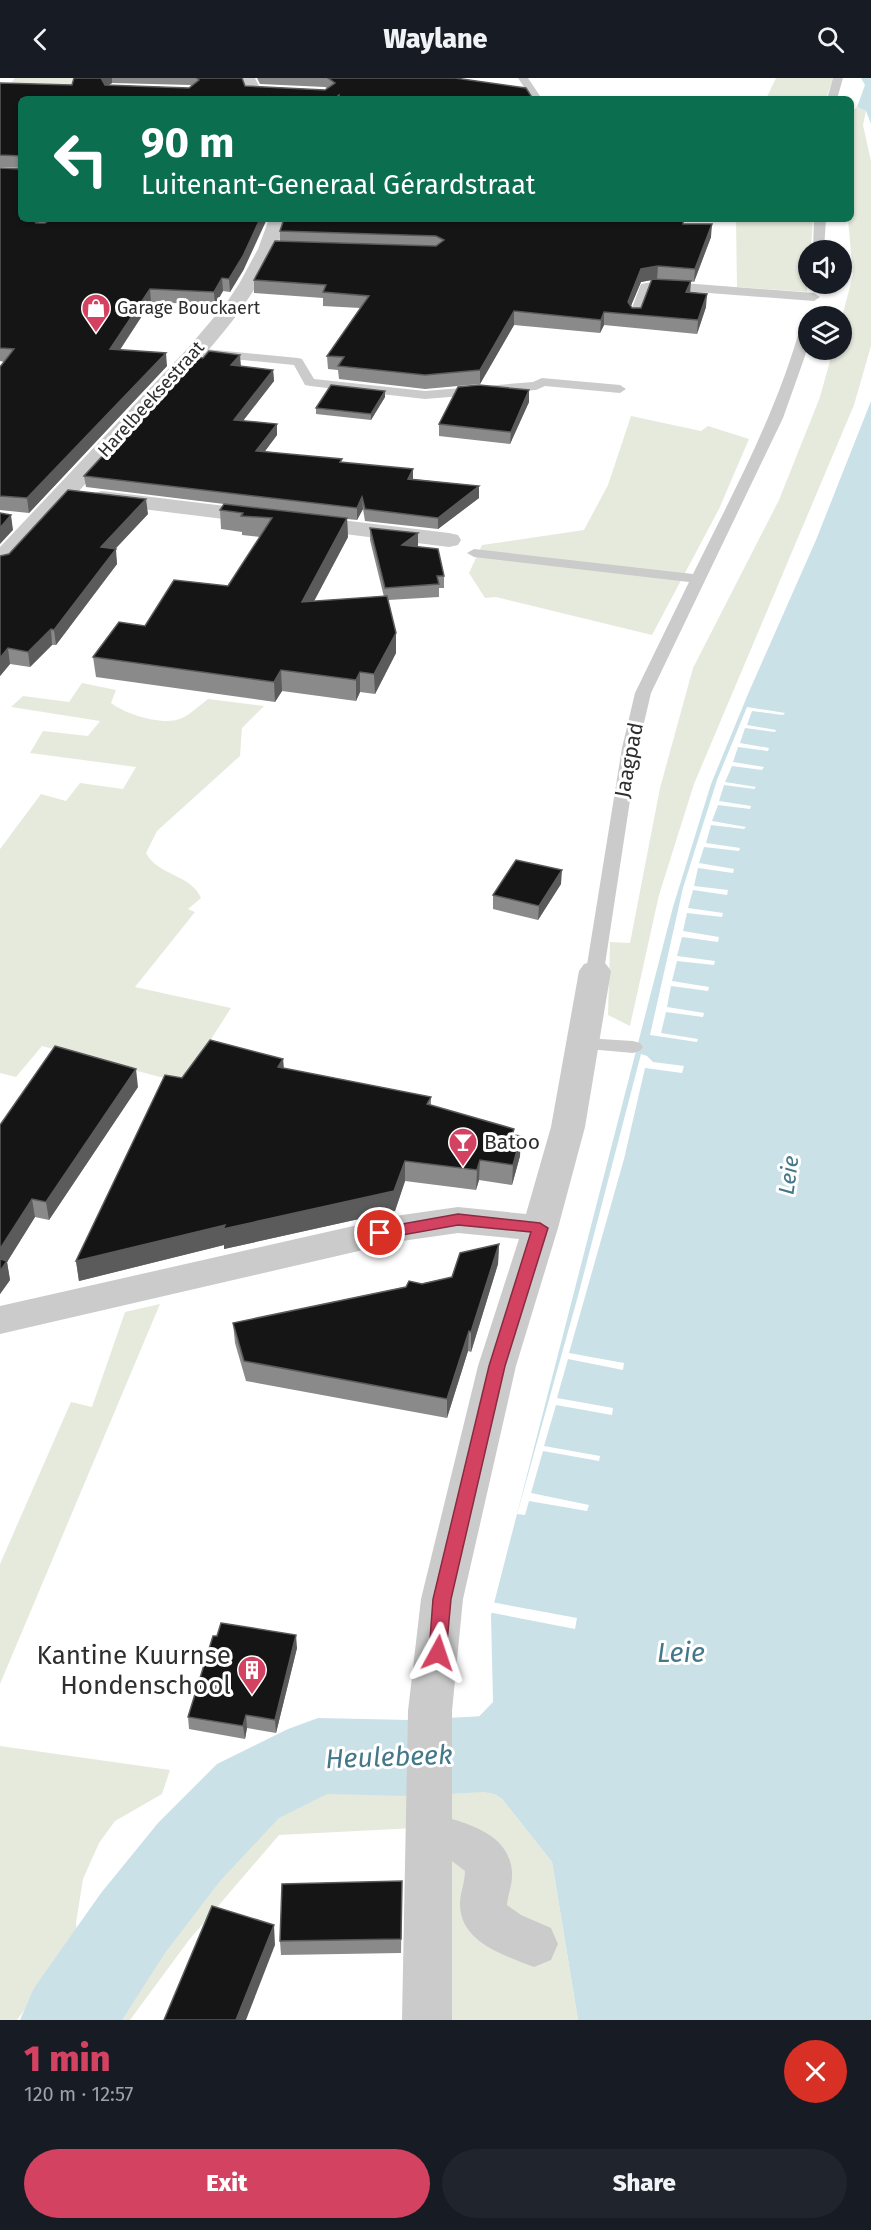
<!DOCTYPE html>
<html lang="en">
<head>
<meta charset="utf-8">
<style>
	body { margin:0; font-family:"Fira Sans",sans-serif; background:#20242c; color:#f1f3f6; height:100vh; display:flex; flex-direction:column; font-size:22px; white-space:nowrap }
	* { box-sizing:border-box; margin:0 }
	p { font-size:20px; color:#9ea1a6 }
	.icon { flex:none; width:33px; height:33px; fill:none; stroke:currentColor; stroke-width:2; stroke-linecap:round; stroke-linejoin:round }
	.map { position:relative; height:1942px; overflow:hidden }
	.panel { display:flex; flex-direction:column; background:#171b24; flex:1 }
	.panel>* { flex:none }
	.top-card { position:absolute; left:18px; top:18px; width:836px; height:126px; border-radius:9px; box-shadow:0 2px 4px #0004; background:#0b6e4f; color:#fff; overflow:hidden }
	.tools { position:absolute; left:798px; top:162px; display:grid; gap:12px }
	.tools a { display:grid; place-items:center; width:54px; height:54px; border-radius:50%; background:#171b24; box-shadow:0 2px 4px #0004; font-size:30px }
	.pin { position:absolute; display:grid; place-items:center; width:51px; height:51px; color:#fff; margin:-26px; border:3px solid #fff; border-radius:50%; box-shadow:0 2px 6px #0007 }
	.me { position:absolute; width:66px; margin:-33px; rotate:5deg; stroke-linejoin:round; filter:drop-shadow(0 0 4px #0008) }
	.turn { display:flex; align-items:center; gap:21px; height:126px; padding:0 24px; font-size:27px }
	.turn .icon { width:78px; height:78px; stroke-width:2.5 }
	.turn b { display:block; font-size:42px; line-height:51px }
	.round { display:grid; place-items:center; flex:none; width:63px; height:63px; border-radius:32px; background:#20242c }
	.overview { display:flex; align-items:center; justify-content:space-between; height:102px; padding:0 24px }
	h1 { font-size:36px; font-weight:800; line-height:45px; color:#d44262 }
	.primary-button { display:flex; gap:12px; margin-top:auto; padding:12px 24px }
	.primary-button a { flex:1; height:69px; border-radius:36px; background:#d44262; color:#fff; font-size:24px; font-weight:800; line-height:69px; text-align:center }
	.primary-button a+a { background:#20242c; color:#f1f3f6 }
	header { display:flex; justify-content:space-between; align-items:center; height:78px; padding:0 24px; background:#171b24; font-size:27px; font-weight:800 }
	.map>svg:first-child { display:block }
	.green { fill:#e6eadd }
	.water { fill:#cbe1e8 }
	.pier { fill:#fff }
	.lines { fill:none; stroke-linecap:round; stroke-linejoin:round }
	.river { fill:#cbe1e8; fill-rule:evenodd }
	.lane { fill:#cbcbcb; fill-rule:evenodd }
	.street { fill:#cbcbcb; fill-rule:evenodd }
	.wall { fill:#8a8a8a; fill-rule:evenodd }
	.shaded-wall { fill:#5b5b5b }
	.building { fill:#151515; stroke:#5b5b5b; stroke-width:1.5 }
	.route { fill:#d44262; stroke:#8a2b40; stroke-width:1.5 }
	.labels { text-anchor:middle; stroke-width:6; stroke-linejoin:round; paint-order:stroke }
	.far-poi-label { font-size:18px; fill:#2e2e2e; stroke:#fff; text-anchor:start }
	.far-street-label { font-size:18px; fill:#2e2e2e; stroke:#fff }
	.street-label { font-size:21px; fill:#2e2e2e; stroke:#fff }
	.poi-label { font-size:21px; fill:#2e2e2e; stroke:#fff; text-anchor:start }
	.water-label { font-size:22px; font-style:italic; fill:#447888; stroke:#fff }
	.near-poi-label { font-size:26px; fill:#2e2e2e; stroke:#fff; text-anchor:end }
	.near-water-label { font-size:27px; font-style:italic; fill:#447888; stroke:#fff }
</style>
</head>
<body>
<header><svg class="icon" aria-label="back" viewBox="0 0 24 24"><path d="M15 5l-7 7 7 7"/></svg>Waylane<svg class="icon" aria-label="search" viewBox="0 0 24 24"><circle cx="10" cy="10" r="6"/><path d="M15 15l6 6"/></svg></header>
<div class="map">
<svg width="871" height="1942" viewBox="0 0 871 1942">
	<rect width="100%" height="100%" fill="#fff"/>
	<g class="green">
		<polygon points="15,0 96,0 91,8 11,5"/>
		<polygon points="776,0 833,0 826,21 766,21"/>
		<polygon points="857,29 866,33 863,47 871,83 871,268 854,327 694,706 659,817 630,948 608,937 610,864 630,865 660,710 693,590 779,422 820,319 833,272 842,272 842,239 853,197 848,141 850,141 851,34"/>
		<polygon points="736,141 813,141 811,172 808,172 807,214 737,209"/>
		<polygon points="631,338 701,353 708,348 749,361 719,431 652,557 496,519 485,520 469,495 482,467 584,452 608,407"/>
		<path d="M82,605L116,612L111,625C125,636 165,649 182,640C191,636 200,627 208,621L264,628L242,650L240,678L157,753L146,775C158,798 191,796 201,820L188,831L195,834L135,909L231,930L183,1005L42,968L16,999L0,995V771L41,716L66,723L80,705L123,711L136,689L30,675L43,653L88,658L100,643L11,629L23,618L69,624Z"/>
		<polygon points="160,1226 0,1606 0,1486 71,1324 92,1329 125,1234"/>
		<polygon points="0,1668 170,1692 162,1716 115,1743 99,1765 83,1801 76,1845 79,1881 33,1920 17,1942 0,1942"/>
		<polygon points="466,1698 502,1721 552,1784 578,1942 448,1942 448,1699"/>
		<polygon points="373,1704 413,1707 415,1750 279,1757 189,1862 130,1942 104,1942 214,1791 231,1756 248,1735 276,1721 325,1708"/>
	</g>
	<g class="water">
		<polygon points="861,0 871,0 871,46 866,33 857,29 865,7"/>
		<polygon points="871,323 871,1942 578,1942 552,1784 502,1721 466,1698 469,1649 493,1624 491,1537 673,829 711,706 748,616 816,462"/>
	</g>
	<g class="pier">
		<polygon points="747,629 785,635 783,637 752,633 747,647 776,652 775,654 745,650 740,665 769,670 768,673 738,669 733,684 764,689 762,692 732,688 725,704 756,709 754,711 724,707 719,723 751,728 750,731 718,727 712,743 746,749 744,751 711,747 706,765 740,770 739,773 704,769 699,785 734,791 733,795 698,790 694,808 728,812 727,817 693,812 688,830 723,835 722,839 687,835 683,853 719,859 718,864 682,859 677,878 715,883 714,887 677,883 672,903 709,909 708,913 671,908 667,929 704,935 703,939 666,934 661,955 698,961 697,964 650,957 683,810 717,702"/>
		<polygon points="641,976 647,978 653,984 684,988 682,995 645,990 624,1081 569,1275 624,1285 623,1292 568,1281 557,1320 613,1330 612,1337 556,1327 544,1368 600,1378 599,1383 543,1373 531,1415 589,1427 587,1433 529,1423 525,1437 517,1436 578,1218"/>
		<polygon points="491,1524 577,1540 575,1551 488,1534"/>
	</g>
	<g class="lines">
		<polygon class="river" points="484,1638 552,1650 582,1661 595,1688 582,1715 552,1726 484,1714 409,1718 327,1716 279,1740 220,1803 165,1875 122,1942 20,1942 34,1910 101,1815 158,1745 217,1686 288,1651 318,1640 409,1642"/>
		<g class="lane">
			<polygon points="518,0 528,0 542,21 532,21"/>
			<polygon points="833,0 843,0 837,21 827,21"/>
			<polygon points="814,141 826,141 824,172 813,172"/>
			<polygon points="657,203 814,215 820,219 814,223 657,211 650,212 639,241 631,241 629,238 641,206"/>
			<path d="M808,239V265L805,278L783,340L651,615L638,670L604,893L602,897H588L586,893L622,670L635,615L689,504L474,479L467,475L474,471L693,496C734,413 778,332 802,243Z"/>
			<polygon points="195,270 298,280 302,281 314,301 425,313 533,304 542,300 620,307 626,311 620,315 545,308 536,312 425,321 310,308 305,307 294,287 191,277 189,274"/>
			<polygon points="584,960 633,963 640,965 643,969 640,973 633,975 577,970 574,966 577,962"/>
		</g>
		<g class="street">
			<polygon points="239,0 255,0 259,8 290,10 298,15 290,20 246,17"/>
			<path d="M269,141H287C261,224 203,278 145,341C100,390 54,440 9,489L0,491V469L188,270L227,224L239,206L258,171Z"/>
			<polygon points="102,413 449,455 458,457 461,462 458,467 449,469 94,425 90,420 94,415"/>
			<path d="M595,883L606,886L611,893L585,1049L558,1150L516,1288L463,1521L452,1633V1741C478,1749 510,1761 512,1794C513,1805 508,1816 507,1827L521,1837L551,1850L558,1866L551,1882L534,1889C505,1877 460,1865 460,1826C460,1815 465,1804 465,1793L452,1783V1942H402L408,1633L421,1521L478,1288L519,1161L458,1155L402,1163L0,1256V1228L402,1137L458,1129L526,1136L551,1049L579,893L584,886Z"/>
		</g>
	</g>
	<g class="wall">
		<path d="M74,0H242L245,8L325,12L327,10L325,9L260,6L257,0H455L533,21H21V90L0,89V5L72,7ZM112,5L190,7L192,8L189,10L109,7Z"/>
		<polygon points="0,90 21,141 41,141 38,145 244,191 230,214 223,213 215,227 151,224 120,272 167,288 29,435 0,432 0,289 4,284 0,283"/>
		<path d="M683,146L711,159L694,204L690,203V214L706,229L697,256L604,247L600,255L514,247L480,306L425,311L339,301L338,292L328,291L327,278L360,230L323,228V220L254,215V202L280,163V153ZM652,202L641,230H632L631,228L641,204Z"/>
		<polygon points="241,288 273,292 274,303 243,343 277,357 265,373 342,384 413,401 479,408 479,420 438,451 365,443 363,431 357,442 347,441 348,459 314,523 384,519 370,462 370,450 418,468 416,469 444,498 444,510 439,510 439,519 388,522 396,575 375,616 360,614 356,623 282,613 275,624 96,599 93,579 145,548 228,508 260,459 242,457 242,454 221,451 220,432 224,426 86,409 84,398"/>
		<polygon points="385,313 385,319 371,342 316,336 316,330"/>
		<polygon points="529,324 510,366 439,358 439,346"/>
		<polygon points="148,436 115,471 117,486 56,567 52,567 30,589 10,586 0,598 0,478"/>
		<polygon points="561,806 538,842 493,831 493,817"/>
		<polygon points="283,981 284,990 431,1019 431,1027 514,1051 513,1057 520,1078 512,1107 479,1102 476,1112 405,1103 395,1133 224,1171 224,1167 79,1203 76,1183 182,1000"/>
		<polygon points="138,1009 49,1142 35,1139 7,1184 10,1202 0,1216 0,1047"/>
		<polygon points="499,1166 498,1186 471,1274 468,1273 447,1340 246,1303 235,1265 233,1245 452,1199"/>
		<polygon points="297,1570 276,1655 247,1650 245,1661 189,1651 188,1639"/>
		<polygon points="402,1818 401,1875 281,1877 280,1863"/>
	</g>
	<g class="shaded-wall">
		<polygon points="101,0 112,0 112,5 102,11"/>
		<polygon points="32,141 41,141 33,151"/>
		<polygon points="260,141 267,141 244,191 230,214 229,201"/>
		<polygon points="712,146 711,159 694,204 695,191"/>
		<polygon points="658,188 657,201 641,204 627,237 628,224 641,191"/>
		<polygon points="222,200 223,213 215,227 214,214"/>
		<polygon points="691,203 690,216 686,214"/>
		<polygon points="150,211 151,224 111,285 110,271"/>
		<polygon points="707,216 706,229 697,256 698,242"/>
		<polygon points="514,233 514,247 480,306 480,292"/>
		<polygon points="604,234 604,247 600,255 601,242"/>
		<polygon points="166,275 167,288 29,435 27,420"/>
		<polygon points="240,277 241,289 231,287"/>
		<polygon points="273,292 274,303 235,353 234,342"/>
		<polygon points="529,312 529,324 510,366 511,354"/>
		<polygon points="385,313 385,319 371,342 371,336"/>
		<polygon points="277,346 277,357 257,384 256,373"/>
		<polygon points="413,391 413,403 408,401"/>
		<polygon points="479,408 479,420 438,451 438,440"/>
		<polygon points="362,419 363,431 357,442 357,430"/>
		<polygon points="146,421 148,436 103,484 101,469"/>
		<polygon points="11,437 13,452 0,466 0,450"/>
		<polygon points="347,440 348,459 303,544 302,524"/>
		<polygon points="418,455 418,468 402,479 402,467"/>
		<polygon points="116,471 117,486 56,567 54,552"/>
		<polygon points="51,551 52,567 30,589 28,574"/>
		<polygon points="396,555 396,575 375,616 374,596"/>
		<polygon points="8,570 10,586 0,598 0,580"/>
		<polygon points="281,592 282,613 275,624 274,604"/>
		<polygon points="360,594 360,614 356,623 356,602"/>
		<polygon points="562,792 561,806 538,842 539,828"/>
		<polygon points="283,981 284,1001 278,989"/>
		<polygon points="136,991 138,1009 49,1142 46,1124"/>
		<polygon points="521,1058 520,1078 512,1107 513,1087"/>
		<polygon points="480,1082 479,1102 476,1112 477,1092"/>
		<polygon points="405,1083 405,1103 395,1133 224,1171 224,1167 79,1203 76,1183"/>
		<polygon points="32,1121 35,1139 7,1184 10,1202 0,1216 0,1171"/>
		<polygon points="499,1166 498,1186 471,1274 471,1254"/>
		<polygon points="469,1253 468,1273 447,1340 447,1321"/>
		<polygon points="296,1557 297,1570 276,1655 275,1642"/>
		<polygon points="246,1637 247,1650 245,1661 243,1648"/>
		<polygon points="274,1847 275,1867 246,1942 236,1942"/>
	</g>
	<g class="building">
		<polygon points="74,0 101,0 105,7 189,10 199,2 197,0 242,0 245,8 325,12 335,5 328,0 455,0 526,10 533,21 339,21 339,17 334,21 21,21 21,78 0,77 0,5 72,7"/>
		<polygon points="0,90 21,91 21,141 33,141 36,145 45,145 51,141 260,141 243,178 229,201 222,200 214,214 150,211 110,271 166,275 27,420 0,418 0,289 14,271 0,270"/>
		<polygon points="284,141 683,141 683,146 712,146 695,191 658,188 641,191 628,224 632,230 641,230 652,201 691,203 686,214 707,216 698,242 604,234 601,242 514,233 480,292 425,297 338,288 344,279 327,278 369,218 323,214 326,207 254,202 275,163 436,168 444,162 436,158 280,153"/>
		<polygon points="209,273 240,277 231,287 273,292 234,342 277,346 256,373 342,381 340,384 413,391 408,401 479,408 438,440 365,431 362,419 357,430 84,398 194,279 203,280"/>
		<polygon points="331,307 385,313 371,336 316,330"/>
		<polygon points="479,307 529,312 511,354 439,346 458,309"/>
		<polygon points="68,412 146,421 101,469 116,471 54,552 51,551 28,574 8,570 0,580 0,478 9,476"/>
		<polygon points="224,426 347,440 302,524 387,518 396,555 374,596 360,594 356,602 281,592 274,604 93,579 119,544 145,548 174,502 228,508 272,440 241,438 243,435 220,432"/>
		<polygon points="0,435 11,437 0,450"/>
		<polygon points="370,450 418,455 402,467 438,471 444,498 437,498 439,506 385,510"/>
		<polygon points="516,782 562,792 539,828 493,817"/>
		<polygon points="210,962 283,981 278,989 431,1019 427,1026 514,1051 512,1057 521,1058 513,1087 480,1082 477,1092 405,1083 394,1113 223,1151 225,1147 76,1183 165,997 182,1000"/>
		<polygon points="55,968 136,991 46,1124 32,1121 0,1171 0,1047"/>
		<polygon points="499,1166 471,1254 469,1253 447,1321 244,1283 233,1245 406,1209 409,1203 422,1206 452,1199 460,1175"/>
		<polygon points="0,1181 7,1183 0,1193"/>
		<polygon points="221,1545 296,1557 275,1642 246,1637 243,1648 188,1639 213,1558 217,1558"/>
		<polygon points="402,1803 401,1861 280,1863 282,1806"/>
		<polygon points="212,1828 274,1847 236,1942 164,1942"/>
	</g>
	<polygon class="route" points="458,1136 540,1145 548,1150 505,1288 451,1521 446,1575 444,1581 438,1583 431,1581 429,1575 433,1521 489,1288 531,1154 458,1147 380,1161 373,1155 380,1150"/>
	<defs>
		<g id="shop-pin" transform="scale(1.5)"><path d="M0 17L-7.5 6A9.5 9.5 0 1 1 7.5 6Z" fill="#d44262" stroke="#fff"/><path d="M-5-2.5h2.3a2.7 3.5 0 0 1 5.4 0H5L5.5 6h-11ZM-1.5-2.5h3a1.5 2.3 0 0 0-3 0Z" fill="#fff"/></g>
		<g id="bar-pin" transform="scale(1.5)"><path d="M0 17L-7.5 6A9.5 9.5 0 1 1 7.5 6Z" fill="#d44262" stroke="#fff"/><path d="M-6-5H6L.8 .8V4.5H3.5V6h-7V4.5H-.8V.8Z" fill="#fff"/></g>
		<g id="building-pin" transform="scale(1.5)"><path d="M0 17L-7.5 6A9.5 9.5 0 1 1 7.5 6Z" fill="#d44262" stroke="#fff"/><path d="M-4-6H4V6H1V3H-1V6H-4ZM-2.5-4.3h1.7v1.8h-1.7ZM.8-4.3h1.7v1.8H.8ZM-2.5-1h1.7V.8h-1.7ZM.8-1h1.7V.8H.8Z" fill="#fff"/></g>
	</defs>
	<g fill-rule="evenodd">
		<use href="#shop-pin" x="96" y="230"/>
		<use href="#bar-pin" x="463" y="1064"/>
		<use href="#building-pin" x="252" y="1592"/>
	</g>
	<g class="labels">
		<g class="far-poi-label">
			<text x="117" y="236">Garage Bouckaert</text>
		</g>
		<g class="far-street-label">
			<text transform="translate(151 321) rotate(-48)" y="6">Harelbeeksestraat</text>
		</g>
		<g class="street-label">
			<text transform="translate(629 682) rotate(-79)" y="7">Jaagpad</text>
		</g>
		<g class="poi-label">
			<text x="484" y="1071">Batoo</text>
		</g>
		<g class="water-label">
			<text transform="translate(788 1097) rotate(-82)" y="8">Leie</text>
		</g>
		<g class="near-poi-label">
			<text x="231" y="1586">Kantine Kuurnse<tspan x="231" dy="30">Hondenschool</tspan></text>
		</g>
		<g class="near-water-label">
			<text x="681" y="1584">Leie</text>
			<text transform="translate(389 1679) rotate(-2)" y="9">Heulebeek</text>
		</g>
	</g>
</svg>
<div class="tools">
<a><svg class="icon" aria-label="sound" viewBox="0 0 24 24"><path d="M4 9h4l5-4v14l-5-4H4zM17 9q2 3 0 6"/></svg></a>
<a><svg class="icon" aria-label="layers" viewBox="0 0 24 24"><path d="M12 4l9 5-9 5-9-5zM3 14l9 5 9-5"/></svg></a>
</div>
<div class="pin" style="left:380px;top:1155px;background:#d93025"><svg class="icon" aria-label="arrive" viewBox="0 0 24 24"><path d="M6 21V4h12l-3 4 3 4H6"/></svg></div>
<svg class="me" style="left:438px;top:1575px" viewBox="-20 -20 40 40"><path d="M0-17L14 15 0 8-14 15z" fill="#d44262" stroke="#fff" stroke-width="4"/></svg>
<div class="top-card">
<div class="turn"><svg class="icon" aria-label="left" viewBox="0 0 24 24"><path d="M17 20v-9H6M10 6l-5 5 5 5"/></svg><div><b>90 m</b>Luitenant-Generaal Gérardstraat</div></div>
</div>
</div>
<section class="panel">
<div class="overview"><div><h1>1 min</h1><p>120 m · 12:57</p></div><a class="round" style="background:#d93025;color:#fff"><svg class="icon" aria-label="close" viewBox="0 0 24 24"><path d="M6 6l12 12M18 6L6 18"/></svg></a></div>
<div class="primary-button"><a>Exit</a><a>Share</a></div>
</section>
</body>
</html>
